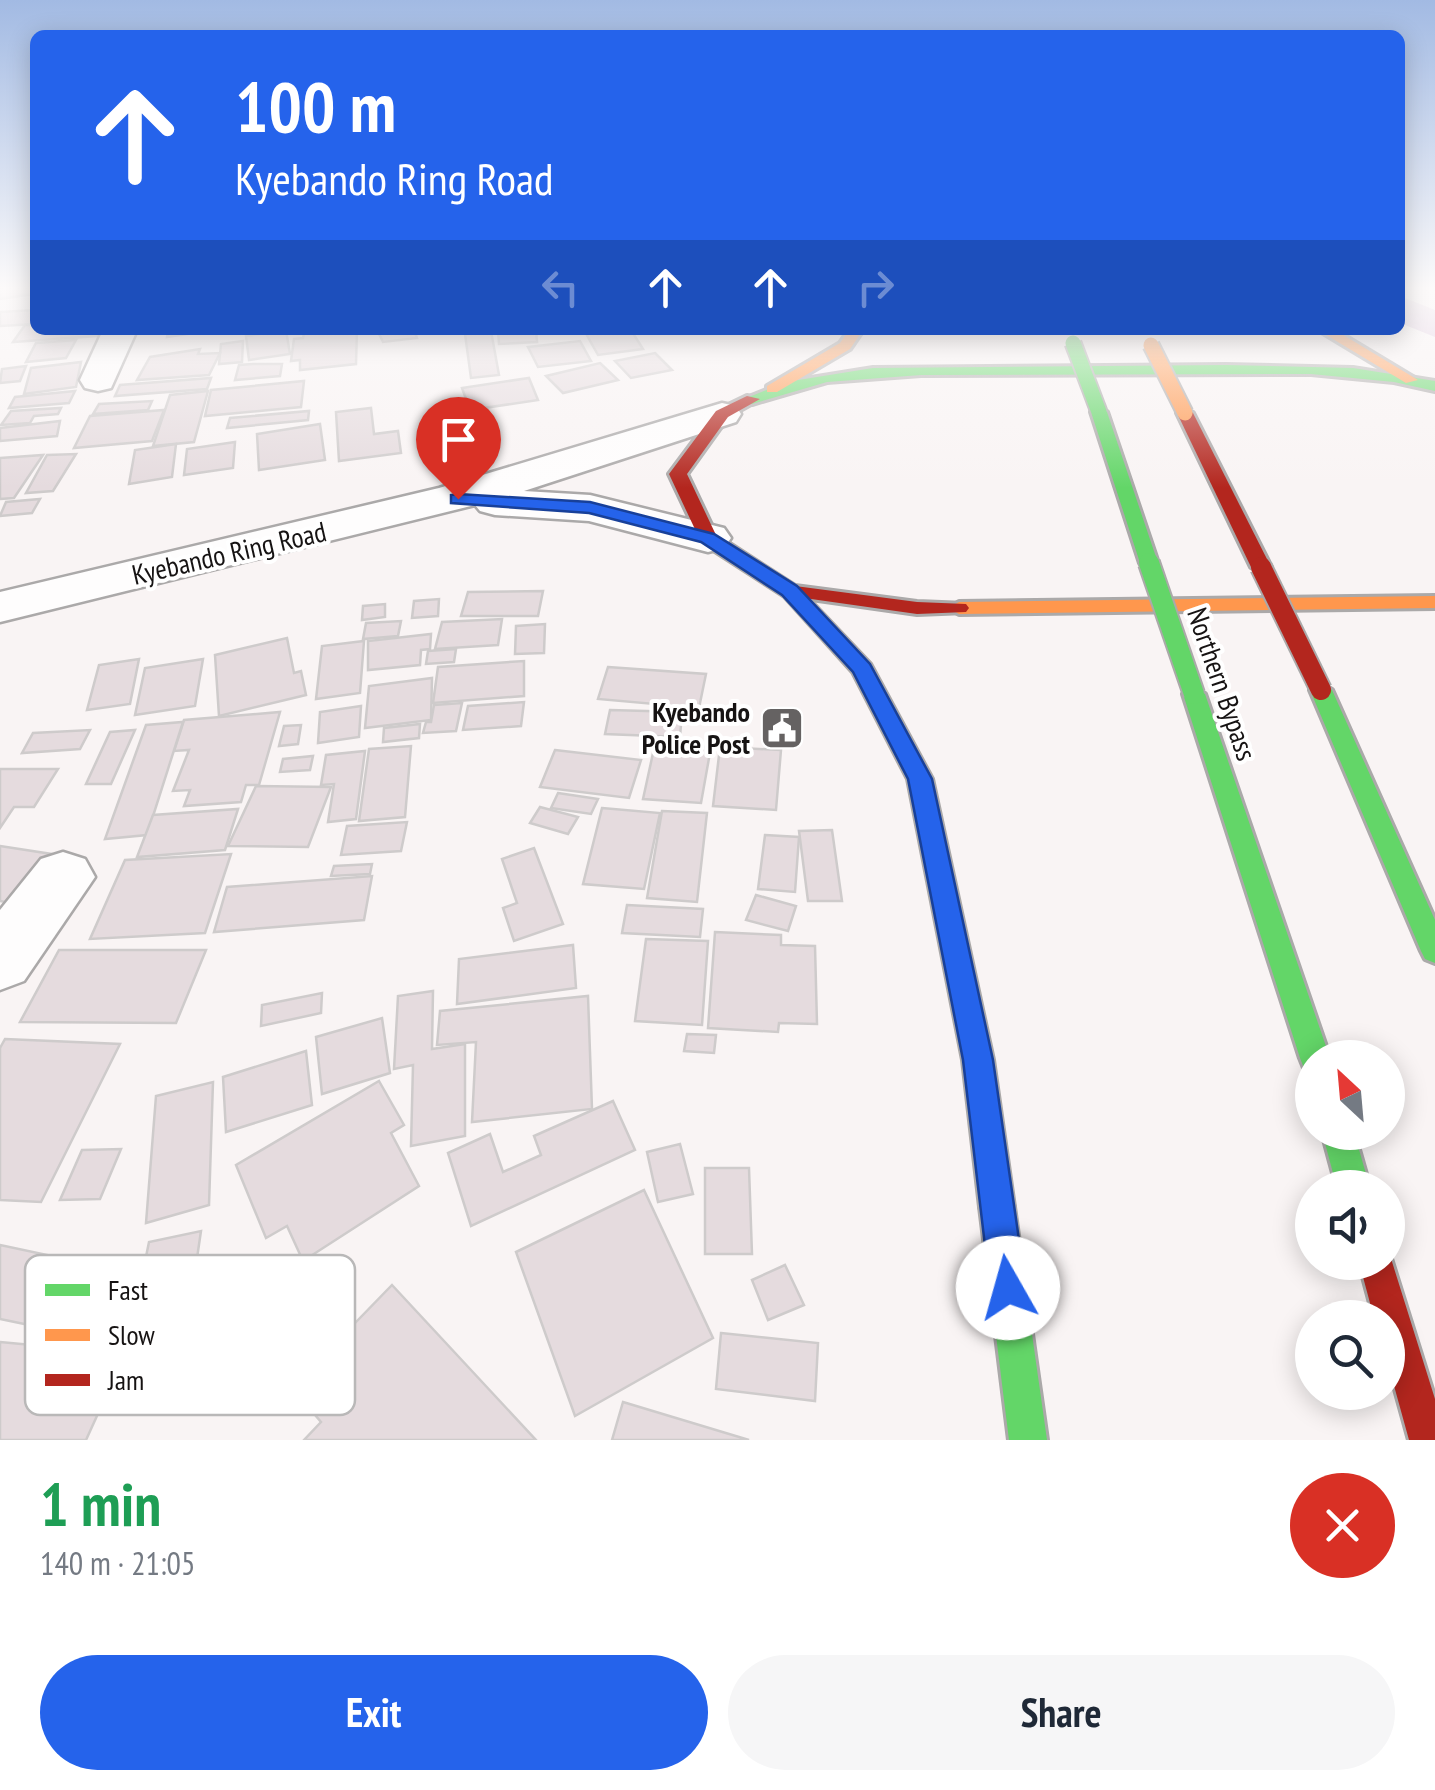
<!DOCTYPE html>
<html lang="en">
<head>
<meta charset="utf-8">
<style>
	body { margin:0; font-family:"PT Sans Narrow",sans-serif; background:#f6f6f7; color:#1f2937; height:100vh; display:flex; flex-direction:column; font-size:38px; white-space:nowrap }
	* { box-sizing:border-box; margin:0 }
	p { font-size:32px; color:#747a83 }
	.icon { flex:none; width:55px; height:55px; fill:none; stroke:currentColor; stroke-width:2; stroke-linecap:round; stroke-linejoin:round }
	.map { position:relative; height:1440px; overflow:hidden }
	.details { display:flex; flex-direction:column; background:#fff; flex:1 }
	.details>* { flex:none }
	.banner { position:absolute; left:30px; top:30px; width:1375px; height:305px; border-radius:15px; box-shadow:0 5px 25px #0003; background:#2563eb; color:#fff; overflow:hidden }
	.needle { width:65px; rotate:334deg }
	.buttons { position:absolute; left:1295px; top:1040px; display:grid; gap:20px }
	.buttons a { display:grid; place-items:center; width:110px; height:110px; border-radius:50%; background:#fff; box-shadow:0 5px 25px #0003; font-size:50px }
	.pin { position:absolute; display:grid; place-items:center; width:85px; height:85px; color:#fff; margin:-102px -42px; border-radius:50% 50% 50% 0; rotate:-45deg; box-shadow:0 0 10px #0007 }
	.pin .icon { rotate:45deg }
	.me { position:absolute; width:110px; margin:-55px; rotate:353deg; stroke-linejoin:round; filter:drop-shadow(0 0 8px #0008) }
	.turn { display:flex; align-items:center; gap:35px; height:210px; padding:0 40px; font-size:45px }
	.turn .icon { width:130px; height:130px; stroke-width:2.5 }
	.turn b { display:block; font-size:70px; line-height:85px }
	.lanes { display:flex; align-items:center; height:95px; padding:0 40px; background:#0003; justify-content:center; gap:50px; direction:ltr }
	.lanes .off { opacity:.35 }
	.round { display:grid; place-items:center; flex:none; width:105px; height:105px; border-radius:52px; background:#f6f6f7 }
	.overview { display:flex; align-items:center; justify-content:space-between; height:170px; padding:0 40px }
	h1 { font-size:60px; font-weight:700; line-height:75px; color:#1e9e55 }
	.primary-button { display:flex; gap:20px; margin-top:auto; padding:20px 40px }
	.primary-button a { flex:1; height:115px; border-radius:60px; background:#2563eb; color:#fff; font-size:40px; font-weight:700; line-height:115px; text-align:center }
	.primary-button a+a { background:#f6f6f7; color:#1f2937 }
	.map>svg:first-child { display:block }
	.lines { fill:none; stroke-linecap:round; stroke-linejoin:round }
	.canal { fill:#d9c3db; fill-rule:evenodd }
	.building { fill:#e5dbde; stroke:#cecbcb; stroke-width:2.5 }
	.street-casing { stroke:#aba9a9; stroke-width:5 }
	.fast-casing { stroke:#aba9a9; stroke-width:6 }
	.slow-casing { stroke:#aba9a9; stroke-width:6 }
	.jam-casing { stroke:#aba9a9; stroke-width:6 }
	.street { fill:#fefdfd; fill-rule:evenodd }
	.fast { fill:#63d668; fill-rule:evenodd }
	.slow { fill:#ff974d; fill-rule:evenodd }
	.jam { fill:#b3261e; fill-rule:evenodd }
	.fast-bridge-far1-casing { stroke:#aba9a9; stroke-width:19; stroke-linecap:butt }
	.fast-bridge-casing { stroke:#aba9a9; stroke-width:24; stroke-linecap:butt }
	.slow-bridge-casing { stroke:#aba9a9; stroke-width:19; stroke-linecap:butt }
	.jam-bridge-casing { stroke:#aba9a9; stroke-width:24; stroke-linecap:butt }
	.fast-bridge-far1 { stroke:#63d668; stroke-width:15 }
	.fast-bridge { stroke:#63d668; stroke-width:20 }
	.slow-bridge { stroke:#ff974d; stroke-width:15 }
	.jam-bridge { stroke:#b3261e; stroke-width:20 }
	.route { fill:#2563eb; stroke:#184099; stroke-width:2.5 }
	.labels { text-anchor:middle; stroke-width:8; stroke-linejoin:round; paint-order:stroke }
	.street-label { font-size:28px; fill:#161313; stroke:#fff }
	.poi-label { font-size:28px; font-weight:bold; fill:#161313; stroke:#fff; text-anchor:end }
	.key { fill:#fff; stroke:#b9b8b8; stroke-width:2.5 }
	.key-label { font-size:28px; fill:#161313 }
</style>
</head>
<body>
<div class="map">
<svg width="1435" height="1440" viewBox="0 0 1435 1440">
	<rect width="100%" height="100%" fill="#f9f4f4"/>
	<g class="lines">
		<polygon class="canal" points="1400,296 1435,310 1435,337 1400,323"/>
	</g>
	<g class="building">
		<polygon points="0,287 35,287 35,299 33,294 0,299"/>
		<polygon points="35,310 35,324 0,326 0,312"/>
		<polygon points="25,325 35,325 35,330 101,330 97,336 13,342"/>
		<polygon points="168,330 214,330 167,337"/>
		<polygon points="286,330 290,354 249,360 246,336"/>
		<polygon points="305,330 357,330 356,364 300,370 300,360 291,361 294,339 303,338"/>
		<polygon points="377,330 414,330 417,338 383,342"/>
		<polygon points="498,330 536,330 537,342 499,344"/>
		<polygon points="584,330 631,330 643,349 598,355"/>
		<polygon points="491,331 499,375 471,378 465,334"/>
		<polygon points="76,340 66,358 26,362 36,343"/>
		<polygon points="243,341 242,362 219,364 221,344"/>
		<polygon points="580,341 591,361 538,367 528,347"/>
		<polygon points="200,349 198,354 220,353 209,375 137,380 150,357"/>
		<polygon points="655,353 672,370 631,378 615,361"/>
		<polygon points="81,362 76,387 24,394 31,368"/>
		<polygon points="600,363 618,380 563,393 546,376"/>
		<polygon points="253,364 282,364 280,376 235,380 239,365"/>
		<polygon points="26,366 20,381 0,383 2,369"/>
		<polygon points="211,378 207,389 115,396 120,385"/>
		<polygon points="529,378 538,400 470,410 462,388"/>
		<polygon points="304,381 301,407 205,416 211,390"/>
		<polygon points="75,391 69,403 9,408 15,397"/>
		<polygon points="208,391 194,442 153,446 170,395"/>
		<polygon points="152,401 148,410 93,414 99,404"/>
		<polygon points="61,408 58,414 34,416 30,423 1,425 11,411"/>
		<polygon points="371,408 374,434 398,431 401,453 339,461 336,412"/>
		<polygon points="164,410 152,441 74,448 90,416"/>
		<polygon points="309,411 308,420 227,428 230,418"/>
		<polygon points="60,421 57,436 0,441 0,428"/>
		<polygon points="320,424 325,460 259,470 257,434"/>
		<polygon points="235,442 233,468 184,475 187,449"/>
		<polygon points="176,444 172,477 129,484 135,450"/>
		<polygon points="76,454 53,491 26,493 47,455"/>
		<polygon points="43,455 14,498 0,499 0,458"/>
		<polygon points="40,499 32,513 0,516 6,502"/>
		<polygon points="543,591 538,616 461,616 468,592"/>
		<polygon points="439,599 438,616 412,618 414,601"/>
		<polygon points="385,604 385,617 362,620 363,606"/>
		<polygon points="502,619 498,645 435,649 442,622"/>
		<polygon points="401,621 398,636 363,639 366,623"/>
		<polygon points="545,624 544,653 515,654 516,626"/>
		<polygon points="431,634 430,649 421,650 420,665 368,670 368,641"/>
		<polygon points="287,638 294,673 301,671 306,695 219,716 215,655"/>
		<polygon points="364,641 360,693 316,699 322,646"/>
		<polygon points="456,649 454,662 426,664 428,651"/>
		<polygon points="139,659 130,704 87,710 99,665"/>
		<polygon points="203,659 195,706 135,715 145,668"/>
		<polygon points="524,661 524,696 433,703 438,667"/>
		<polygon points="608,667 706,674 699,708 598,699"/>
		<polygon points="432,678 431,720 365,728 369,686"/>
		<polygon points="524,702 521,726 463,730 468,706"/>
		<polygon points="462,703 456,731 423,733 426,722 431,722 434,705"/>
		<polygon points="361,706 359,737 318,743 320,712"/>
		<polygon points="610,710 682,712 680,737 605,734"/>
		<polygon points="280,712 259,785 246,785 241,802 184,806 190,790 173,791 189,750 174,751 184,720"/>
		<polygon points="183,722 147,835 105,839 146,725"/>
		<polygon points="420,724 419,738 383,742 384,728"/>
		<polygon points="301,725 298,744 279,746 284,726"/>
		<polygon points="90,730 80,749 22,753 33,733"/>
		<polygon points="135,730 111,784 86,784 110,732"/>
		<polygon points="655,744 711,747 701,803 643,799"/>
		<polygon points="411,746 405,817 359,821 369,749"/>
		<polygon points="720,747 781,750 776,810 713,806"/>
		<polygon points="555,750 641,760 629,798 540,787"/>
		<polygon points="365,751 356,819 328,822 334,784 321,785 326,755"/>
		<polygon points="313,756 310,770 280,772 283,759"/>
		<polygon points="0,769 58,769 34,807 14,807 0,828"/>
		<polygon points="256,786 331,787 308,847 228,846"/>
		<polygon points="558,793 598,799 591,814 551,808"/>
		<polygon points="540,807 578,817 568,834 530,823"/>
		<polygon points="602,808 660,813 644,889 583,884"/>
		<polygon points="238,809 225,850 137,857 153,815"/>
		<polygon points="662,811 707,813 697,902 647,898"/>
		<polygon points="407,822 401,851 341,855 347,826"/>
		<polygon points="832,830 842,901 808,901 799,831"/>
		<polygon points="765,835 799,837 795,892 758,889"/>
		<polygon points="0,846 58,855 16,904 0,901"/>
		<polygon points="534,848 563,924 514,941 503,908 517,903 502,859"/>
		<polygon points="231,854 205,933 90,939 125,860"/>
		<polygon points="372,864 370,874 331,876 334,866"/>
		<polygon points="372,876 364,920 214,932 227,887"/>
		<polygon points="756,895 796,906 788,931 746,920"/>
		<polygon points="627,905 703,909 700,937 622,933"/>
		<polygon points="715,932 781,935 781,945 815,946 817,1024 779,1023 778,1032 708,1028"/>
		<polygon points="646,939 708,941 702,1025 635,1021"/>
		<polygon points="573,945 576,988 457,1004 459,959"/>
		<polygon points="59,950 206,950 176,1023 20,1022"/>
		<polygon points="433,991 432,1049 465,1044 465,1136 411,1146 413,1065 394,1069 398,996"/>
		<polygon points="322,993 321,1013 261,1026 262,1005"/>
		<polygon points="588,996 592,1109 472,1122 476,1042 437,1045 440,1011"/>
		<polygon points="382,1018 390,1073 322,1094 316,1037"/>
		<polygon points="687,1034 716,1035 714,1053 684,1051"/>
		<polygon points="5,1039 120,1044 41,1202 0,1200 0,1048"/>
		<polygon points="306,1051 312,1105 226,1132 223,1077"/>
		<polygon points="379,1081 404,1125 391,1133 419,1186 303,1261 287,1226 266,1238 236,1165"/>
		<polygon points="213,1082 209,1205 146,1223 156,1096"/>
		<polygon points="613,1101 635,1150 471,1226 448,1153 490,1134 503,1172 541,1155 534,1136"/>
		<polygon points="680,1144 693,1194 658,1202 647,1152"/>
		<polygon points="121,1149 100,1199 60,1200 82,1150"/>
		<polygon points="705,1168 749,1168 752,1254 705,1254"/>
		<polygon points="644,1190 713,1338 575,1416 516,1252"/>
		<polygon points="201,1231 186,1333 128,1344 149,1242"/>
		<polygon points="0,1245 99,1266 63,1332 0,1319"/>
		<polygon points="785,1265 804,1305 768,1320 752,1280"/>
		<polygon points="392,1285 536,1440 304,1440 321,1422 292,1388"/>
		<polygon points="721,1333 818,1343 815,1401 716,1389"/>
		<polygon points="0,1342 107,1352 92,1383 111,1385 86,1440 0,1440"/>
		<polygon points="623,1402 749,1440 612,1440"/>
	</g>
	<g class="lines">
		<g class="street-casing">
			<g id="street">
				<polygon points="103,330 137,330 111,388 98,391 85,388 80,380"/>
				<polygon points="722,403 736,406 741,414 736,422 524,491 590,495 724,528 731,538 724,548 708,552 589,521 495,515 480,511 475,505 0,622 0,592 439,488"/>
				<polygon points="63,852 85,859 95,877 24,981 0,990 0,910 41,859"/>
			</g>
		</g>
		<g class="fast-casing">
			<g id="fast">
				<polygon points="1226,365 1353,368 1435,381 1435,391 1394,382 1311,374 921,375 827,382 752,404 744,399 786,382 873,368"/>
				<polygon points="1099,407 1107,412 1158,563 1156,567 1142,567 1140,563 1091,412"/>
				<polygon points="1321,683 1332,690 1435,920 1435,963 1425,959 1421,951 1310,690"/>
				<polygon points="1194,687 1205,694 1330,1058 1312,1058 1312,1071 1304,1068 1300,1058 1183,694"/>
				<polygon points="1322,1132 1354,1132 1370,1188 1337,1188"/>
				<polygon points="997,1190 1009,1195 1014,1207 1047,1440 1009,1440 980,1207 985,1195"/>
			</g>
		</g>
		<g class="slow-casing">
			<g id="slow">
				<polygon points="849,330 863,330 850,349 777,392 767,392 767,386 840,343"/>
				<polygon points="1318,330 1335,330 1418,380 1406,383"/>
				<polygon points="790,585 797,587 870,664 932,779 993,1060 1014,1207 1009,1219 997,1224 985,1219 980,1207 963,1060 908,779 853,672 780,591"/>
				<polygon points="1435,596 1435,608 959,614 949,608 959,602"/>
			</g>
		</g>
		<g class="jam-casing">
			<g id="jam">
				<polygon points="747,396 760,399 728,417 687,474 716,535 795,586 917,602 966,604 969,608 966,612 917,614 783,595 701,542 669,474 716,411"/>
				<polygon points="1185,408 1193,413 1271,567 1268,571 1261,573 1251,567 1177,413"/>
				<polygon points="1388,1249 1435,1399 1435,1440 1409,1440 1388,1364 1388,1318 1374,1318 1359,1262 1388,1262"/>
			</g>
		</g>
		<use href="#street" class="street"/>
		<use href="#fast" class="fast"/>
		<use href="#slow" class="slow"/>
		<use href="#jam" class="jam"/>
		<g class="fast-bridge-far1-casing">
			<polyline id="fast-bridge-far1" points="1073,343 1099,412"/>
		</g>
		<g class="fast-bridge-casing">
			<polyline id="fast-bridge" points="1149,563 1194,694"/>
		</g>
		<g class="slow-bridge-casing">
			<polyline id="slow-bridge" points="1151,345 1185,413"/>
		</g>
		<g class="jam-bridge-casing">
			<polyline id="jam-bridge" points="1261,567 1321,690"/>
		</g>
		<use href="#fast-bridge-far1" class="fast-bridge-far1"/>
		<use href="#fast-bridge" class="fast-bridge"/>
		<use href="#slow-bridge" class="slow-bridge"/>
		<use href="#jam-bridge" class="jam-bridge"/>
	</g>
	<linearGradient id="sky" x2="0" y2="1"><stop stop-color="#a2bae3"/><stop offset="0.59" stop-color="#fcfafa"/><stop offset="1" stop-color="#fcfafa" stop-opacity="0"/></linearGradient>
	<rect width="1435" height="488" fill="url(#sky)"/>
	<polygon class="route" points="458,494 590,502 714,534 797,586 870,664 932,779 993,1060 1026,1288 1021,1301 1008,1306 995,1301 990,1288 963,1060 908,779 853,672 782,595 701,542 589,513 451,503 451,495"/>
	<defs>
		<g id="civic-square" transform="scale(2.25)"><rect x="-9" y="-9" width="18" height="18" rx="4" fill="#656262" stroke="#fff"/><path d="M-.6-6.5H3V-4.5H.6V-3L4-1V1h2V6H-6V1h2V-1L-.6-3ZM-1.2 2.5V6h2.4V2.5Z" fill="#fff"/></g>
	</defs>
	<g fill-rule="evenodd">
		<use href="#civic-square" x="782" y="728"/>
	</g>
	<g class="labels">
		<g class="street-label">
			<text transform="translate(229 553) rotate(-13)" y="10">Kyebando Ring Road</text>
			<text transform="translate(1222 684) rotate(71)" y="10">Northern Bypass</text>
		</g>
		<g class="poi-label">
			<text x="750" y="722">Kyebando<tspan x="750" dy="32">Police Post</tspan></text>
		</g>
	</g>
	<rect x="25" y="1255" width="330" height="160" rx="15" class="key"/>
	<rect x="45" y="1284" width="45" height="12" fill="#63d668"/>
	<rect x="45" y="1329" width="45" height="12" fill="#ff974d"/>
	<rect x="45" y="1374" width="45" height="12" fill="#b3261e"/>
	<g class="key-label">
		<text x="108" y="1300">Fast</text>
		<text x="108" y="1345">Slow</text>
		<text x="108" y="1390">Jam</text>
	</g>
</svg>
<div class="buttons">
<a><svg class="needle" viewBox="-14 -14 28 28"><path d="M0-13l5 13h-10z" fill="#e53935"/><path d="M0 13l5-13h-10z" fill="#747a83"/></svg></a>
<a><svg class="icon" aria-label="sound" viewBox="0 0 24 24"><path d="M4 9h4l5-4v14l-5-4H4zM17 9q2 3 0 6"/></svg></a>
<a><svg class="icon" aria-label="search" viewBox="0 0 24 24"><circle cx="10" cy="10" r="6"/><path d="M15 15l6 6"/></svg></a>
</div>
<div class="pin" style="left:458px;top:499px;background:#d93025"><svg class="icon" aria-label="arrive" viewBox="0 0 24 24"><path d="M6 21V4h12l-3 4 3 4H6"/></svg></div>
<svg class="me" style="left:1008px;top:1288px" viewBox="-20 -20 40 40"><circle r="19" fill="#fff"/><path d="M0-13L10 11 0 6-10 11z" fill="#2563eb"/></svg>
<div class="banner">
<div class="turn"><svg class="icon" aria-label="ahead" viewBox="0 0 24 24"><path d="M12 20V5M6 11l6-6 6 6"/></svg><div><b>100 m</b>Kyebando Ring Road</div></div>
<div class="lanes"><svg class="icon off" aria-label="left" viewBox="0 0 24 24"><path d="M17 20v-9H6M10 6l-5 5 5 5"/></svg><svg class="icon" aria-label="ahead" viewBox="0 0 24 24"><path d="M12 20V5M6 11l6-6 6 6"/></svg><svg class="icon" aria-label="ahead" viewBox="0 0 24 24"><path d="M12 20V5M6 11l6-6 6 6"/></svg><svg class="icon off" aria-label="right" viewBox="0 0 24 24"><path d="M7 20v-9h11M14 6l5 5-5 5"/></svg></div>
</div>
</div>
<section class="details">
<div class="overview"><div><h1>1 min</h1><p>140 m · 21:05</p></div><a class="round" style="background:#d93025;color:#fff"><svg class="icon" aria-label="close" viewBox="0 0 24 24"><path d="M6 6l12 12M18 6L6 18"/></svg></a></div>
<div class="primary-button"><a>Exit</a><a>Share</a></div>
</section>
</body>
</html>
